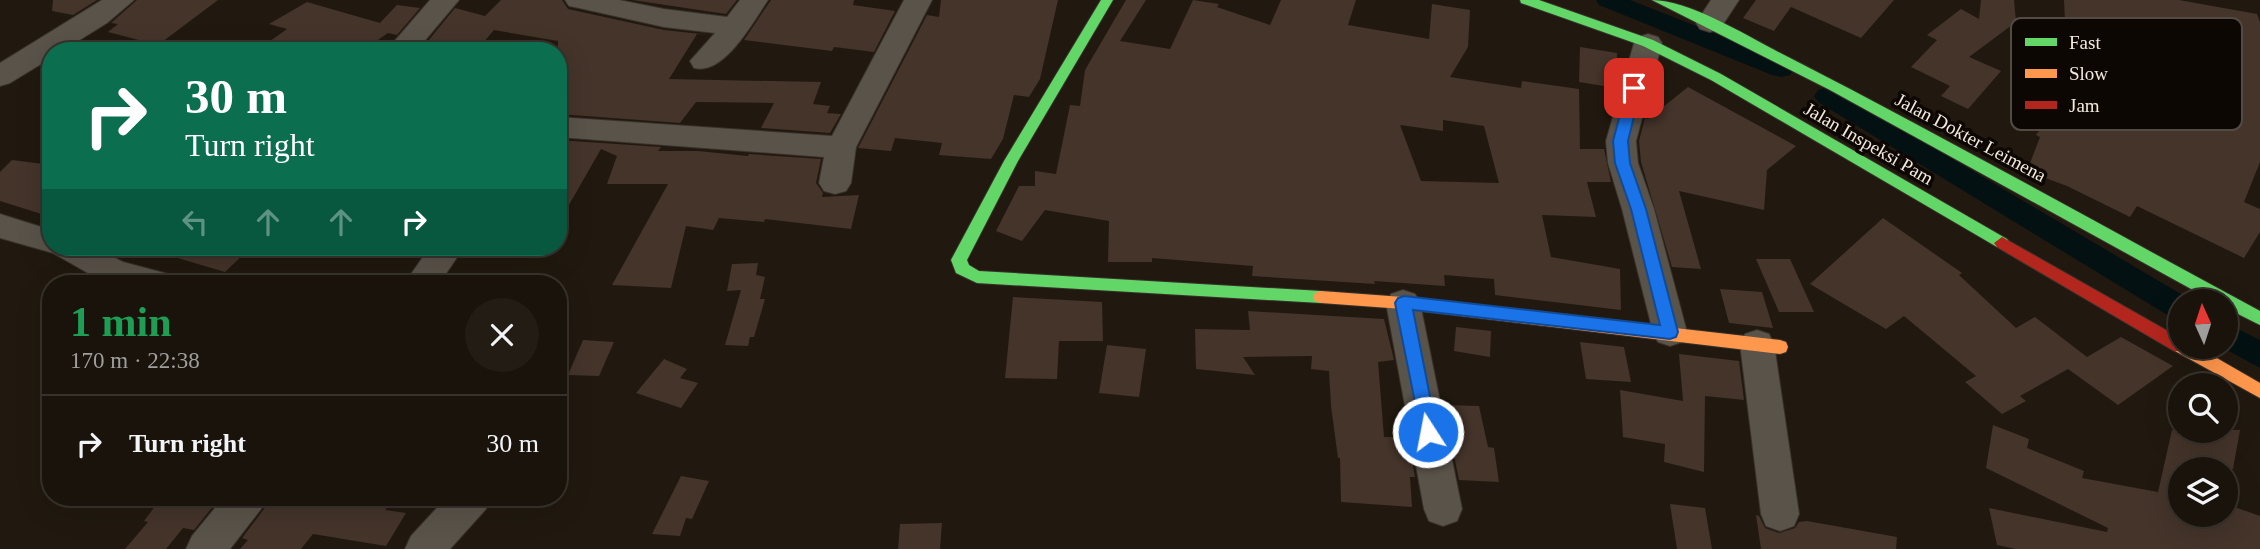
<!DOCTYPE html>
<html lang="en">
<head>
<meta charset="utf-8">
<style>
	body { margin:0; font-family:"Times New Roman",serif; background:#221c14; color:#f1f3f6; height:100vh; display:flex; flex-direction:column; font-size:26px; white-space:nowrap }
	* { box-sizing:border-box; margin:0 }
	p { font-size:23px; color:#9f9e9d }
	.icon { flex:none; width:38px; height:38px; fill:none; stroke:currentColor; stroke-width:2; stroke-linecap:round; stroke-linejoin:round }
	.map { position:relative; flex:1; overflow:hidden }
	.sheet { position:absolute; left:42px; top:275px; width:525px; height:231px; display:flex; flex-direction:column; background:#19130b; border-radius:28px; box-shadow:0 7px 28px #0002,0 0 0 2px #37322c }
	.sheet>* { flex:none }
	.banner { position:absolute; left:42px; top:42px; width:525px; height:214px; border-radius:28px; box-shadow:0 7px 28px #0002,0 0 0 2px #37322c; background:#0b6e4f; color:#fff; overflow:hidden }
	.needle { width:46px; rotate:357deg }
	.tools { position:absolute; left:2168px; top:289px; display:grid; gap:14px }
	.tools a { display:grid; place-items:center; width:70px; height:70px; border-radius:50%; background:#19130b; box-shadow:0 7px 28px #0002,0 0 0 2px #37322c; font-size:35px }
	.pin { position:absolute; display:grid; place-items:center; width:60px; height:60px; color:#fff; margin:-30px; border-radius:14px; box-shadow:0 4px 10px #0006 }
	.me { position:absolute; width:77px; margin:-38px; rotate:349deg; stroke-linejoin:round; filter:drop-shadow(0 0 5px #0008) }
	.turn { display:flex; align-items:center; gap:24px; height:147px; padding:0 28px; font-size:32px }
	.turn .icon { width:91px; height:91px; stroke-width:2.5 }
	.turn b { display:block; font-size:49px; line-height:60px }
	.lanes { display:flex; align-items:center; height:66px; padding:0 28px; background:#0003; justify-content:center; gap:35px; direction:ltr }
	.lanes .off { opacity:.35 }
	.round { display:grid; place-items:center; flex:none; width:74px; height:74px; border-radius:37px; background:#221c14 }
	.head { display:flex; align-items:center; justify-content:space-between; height:119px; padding:0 28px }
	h1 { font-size:42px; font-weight:600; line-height:52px; color:#1e9e55 }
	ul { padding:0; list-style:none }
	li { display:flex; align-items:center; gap:21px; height:98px; padding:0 28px; border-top:2px solid #37322c }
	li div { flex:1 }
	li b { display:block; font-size:26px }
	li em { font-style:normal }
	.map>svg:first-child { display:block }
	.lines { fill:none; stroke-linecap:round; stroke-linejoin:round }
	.canal { fill:#041112; fill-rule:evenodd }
	.building { fill:#44342a; fill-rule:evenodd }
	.street-casing { stroke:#39322c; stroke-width:2 }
	.fast-casing { stroke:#39322c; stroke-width:2 }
	.slow-casing { stroke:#39322c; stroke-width:2 }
	.jam-casing { stroke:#39322c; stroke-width:2 }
	.street { fill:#59534a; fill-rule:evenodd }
	.fast { fill:#63d668; fill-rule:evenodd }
	.slow { fill:#ff974d; fill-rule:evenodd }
	.jam { fill:#b3261e; fill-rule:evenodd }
	.route { fill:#1a73e8; stroke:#114b97; stroke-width:2 }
	.labels { text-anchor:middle; stroke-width:7; stroke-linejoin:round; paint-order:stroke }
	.street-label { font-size:19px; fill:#f3e9de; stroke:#0c0702 }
	.key { fill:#0c0702; stroke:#514b44; stroke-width:2 }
	.key-label { font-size:19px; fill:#f3e9de }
</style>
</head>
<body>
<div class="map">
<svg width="2260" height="549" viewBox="0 0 2260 549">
	<rect width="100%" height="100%" fill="#21190f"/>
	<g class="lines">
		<g class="canal">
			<polygon points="1596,0 1630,0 1790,63 1794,69 1790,75 1781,77 1772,75 1599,5"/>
			<polygon points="1827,87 1836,90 2191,300 2180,301 2180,320 2169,316 1818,102 1814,96 1818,90"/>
			<polygon points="2226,323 2260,340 2260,368 2220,346 2226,346"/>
		</g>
	</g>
	<g class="building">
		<polygon points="53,0 97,0 73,15 52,11"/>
		<polygon points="137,0 218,0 158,45 108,32 118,24 111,23"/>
		<polygon points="501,0 562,0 568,9 664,30 710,35 697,34 669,79 821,82 813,104 830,106 827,113 841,114 830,133 761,128 774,103 696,102 680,123 558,114 558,41 494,30 477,50 428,41 455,8 485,16"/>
		<polygon points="632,0 737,0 726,14"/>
		<polygon points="771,0 854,0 853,5 895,11 874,52 834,47 832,51 744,40"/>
		<polygon points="941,0 1058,0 1040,79 1029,97 1014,95 1003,139 991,159 939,155 942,143 895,138 891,151 858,148 927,15 939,17"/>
		<path d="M1126,0H1146L1120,41L1170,49L1193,0L1219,4L1217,7L1270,25L1281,0H1356L1348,25L1429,39L1432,4L1470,10L1468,47L1450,77L1521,88L1522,81L1579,89L1580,149H1604L1611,182H1587L1596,217L1542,215L1551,257L1620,269L1621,310L1495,295L1494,279L1444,275L1445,286L1374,281L1375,284L1252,276L1253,266L1152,258V262H1108L1109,221L1045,210L1022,241L996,231L1019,186H1035V171L1056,174L1070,105L1080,106L1085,70ZM1443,120L1484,126L1499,183L1421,181L1400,125L1443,131Z"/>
		<polygon points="1756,0 1894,0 1861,38 1791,7 1774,31 1743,18"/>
		<polygon points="1981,0 2014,0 2016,22 1969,57 2001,71 1968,109 1941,96 1950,86 1911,67 1937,40 1927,35 1961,9 1979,19"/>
		<polygon points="2064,0 2179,0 2257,14 2260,22 2260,162 2244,202 2260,209 2260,232 2244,258 2137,206 2130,217 2067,186 2027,171 2040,137 2036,135 2064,97 2105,115 2129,90 2130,57 2066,41"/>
		<polygon points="307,2 380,23 397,5 420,8 397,35 388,33 362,51 256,51 287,29 269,24"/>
		<polygon points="1580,47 1617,53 1616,88 1579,82"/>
		<polygon points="1688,87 1796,146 1767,170 1764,210 1679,191 1701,269 1672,267 1641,162 1639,141 1645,118 1648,119"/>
		<polygon points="558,140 661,147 658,151 698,151 748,156 749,154 821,159 816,183 823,193 822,197 859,195 851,229 765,219 764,222 719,218 713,230 686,226 671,288 612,285 668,184 607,184 617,156 601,149 558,224"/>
		<polygon points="12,160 51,165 51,217 0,201 0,172"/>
		<polygon points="1883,218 1962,273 1959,275 2016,328 2035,317 2087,357 2121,337 2173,366 2118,405 2068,369 2020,396 2026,401 2002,414 1965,382 1976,376 1904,316 1886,329 1810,284"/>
		<polygon points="162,247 251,247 225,272 161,253"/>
		<polygon points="1756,259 1790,259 1814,312 1779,312"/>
		<polygon points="758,263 756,275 765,277 760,299 765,299 754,337 750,337 748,346 725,345 741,290 727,291 732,264"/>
		<polygon points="1720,289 1762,292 1773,328 1729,323"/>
		<polygon points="1013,297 1102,302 1103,341 1059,341 1057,379 1005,378"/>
		<polygon points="1248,311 1384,319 1394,360 1378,362 1384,437 1408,437 1415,477 1410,477 1412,507 1341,502 1340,458 1338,458 1331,406 1329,371 1311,369 1312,356 1243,357 1255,375 1196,369 1195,329 1250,330"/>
		<polygon points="1456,327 1491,331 1490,357 1454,351"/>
		<polygon points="583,340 614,342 599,376 568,375"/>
		<polygon points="1580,342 1624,347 1631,382 1586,379"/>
		<polygon points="1107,345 1146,349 1139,397 1099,393"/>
		<polygon points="1679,354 1739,361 1744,400 1705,396 1704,472 1664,462 1665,444 1623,437 1620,390 1683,401"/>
		<polygon points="664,359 687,369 680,378 698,383 681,408 636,393"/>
		<polygon points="1444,405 1479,406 1488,447 1494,448 1499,482 1459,480"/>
		<polygon points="1993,425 2029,439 2027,448 2084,471 2082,478 2158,492 2172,430 2240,430 2233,469 2180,469 2180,514 2226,514 2226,504 2260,516 2260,549 2016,549 1997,545 1989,508 2107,532 2108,528 1986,468"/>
		<polygon points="681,476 709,481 692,519 686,518 680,536 652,534"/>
		<polygon points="162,497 218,500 194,530 183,528 166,549 125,549 148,522 144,521"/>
		<polygon points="273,497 396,497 385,510 406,513 386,546 313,534 301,549 240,549 248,540 242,538"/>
		<polygon points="1670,504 1705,508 1712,549 1677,549"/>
		<polygon points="1756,515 1759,516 1765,528 1779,533 1795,528 1799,522 1807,521 1897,537 1896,549 1761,549"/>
		<polygon points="942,523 940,549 898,549 900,524"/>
	</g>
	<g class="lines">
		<g class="street-casing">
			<g id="street">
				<polygon points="102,0 134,0 107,23 62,51 51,51 51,58 10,83 0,86 0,63"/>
				<polygon points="430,0 459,0 416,51 386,51"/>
				<path d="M565,0H619L664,9L727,17L740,0H768C753,22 724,76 694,68L690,61L715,33L664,27L579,8L569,6Z"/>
				<polygon points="904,0 932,0 856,147 851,183 846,191 835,194 824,191 819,183 824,157 558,137 558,117 832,136"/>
				<polygon points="1711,0 1739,0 1720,29 1710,32 1700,29 1696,23"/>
				<polygon points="1648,34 1658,37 1662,43 1636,141 1638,163 1654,209 1687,332 1682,342 1670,346 1658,342 1653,332 1622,209 1608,163 1606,141 1634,43 1638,37"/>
				<polygon points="0,214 51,230 51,247 93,247 123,262 172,275 176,284 107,284 53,253 0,238"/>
				<polygon points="430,247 464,247 439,284 404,284"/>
				<polygon points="1403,290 1415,294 1420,303 1462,509 1457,521 1443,526 1429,521 1424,509 1386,303 1391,294"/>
				<polygon points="1757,330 1769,334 1774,344 1799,514 1794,526 1780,531 1766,526 1761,514 1740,344 1745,334"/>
				<polygon points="224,497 266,497 261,509 230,549 186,549 192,536"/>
				<polygon points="447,497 491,497 486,509 450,549 405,549 411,536"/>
			</g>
		</g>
		<g class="fast-casing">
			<g id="fast">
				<polygon points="1101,0 1113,0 1018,161 967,260 969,265 979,271 1321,291 1327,293 1329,297 1327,301 1321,303 977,283 956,273 951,260 1004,161"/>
				<polygon points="1520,0 1539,0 1653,40 1721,74 2007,239 2010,243 2007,247 1997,247 1711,80 1643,46 1521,3"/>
				<path d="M1652,0C1692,0 1755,41 1792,59C1950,140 2104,227 2260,311V325L2226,308V301H2213L1830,90Z"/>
			</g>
		</g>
		<g class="slow-casing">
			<g id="slow">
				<polygon points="1321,291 1403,297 1780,340 1786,342 1788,347 1786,352 1780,354 1403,309 1321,303 1315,301 1313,297 1315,293"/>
				<polygon points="2180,340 2180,346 2196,346 2260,383 2260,398 2175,351 2173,346 2175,341"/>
			</g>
		</g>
		<g class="jam-casing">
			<polygon id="jam" points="2002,237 2180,338 2180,346 2188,346 2186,351 2174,351 1997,247 1994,243"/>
		</g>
		<use href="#street" class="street"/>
		<use href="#fast" class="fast"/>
		<use href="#slow" class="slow"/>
		<use href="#jam" class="jam"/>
	</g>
	<polygon class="route" points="1634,83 1641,88 1628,141 1630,163 1646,209 1678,332 1676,337 1670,339 1413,310 1437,432 1434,437 1428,439 1422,437 1395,303 1398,298 1404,296 1660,325 1631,209 1615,163 1613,141 1627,88"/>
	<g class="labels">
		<g class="street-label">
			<text transform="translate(1971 137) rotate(28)" y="7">Jalan Dokter Leimena</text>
			<text transform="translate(1869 143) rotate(30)" y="7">Jalan Inspeksi Pam</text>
		</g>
	</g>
	<rect x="2011" y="18" width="231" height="112" rx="10" class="key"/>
	<rect x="2025" y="38" width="32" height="8" fill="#63d668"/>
	<rect x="2025" y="69" width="32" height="9" fill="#ff974d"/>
	<rect x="2025" y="101" width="32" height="8" fill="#b3261e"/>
	<g class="key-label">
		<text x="2069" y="49">Fast</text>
		<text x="2069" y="80">Slow</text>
		<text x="2069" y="112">Jam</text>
	</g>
</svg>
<div class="tools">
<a><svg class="needle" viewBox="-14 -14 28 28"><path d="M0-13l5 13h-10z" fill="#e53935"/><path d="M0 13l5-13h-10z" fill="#9f9e9d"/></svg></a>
<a><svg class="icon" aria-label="search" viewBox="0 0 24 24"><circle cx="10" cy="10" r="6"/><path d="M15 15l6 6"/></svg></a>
<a><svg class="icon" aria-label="layers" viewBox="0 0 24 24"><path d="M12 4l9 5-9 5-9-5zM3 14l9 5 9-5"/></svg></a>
</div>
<div class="pin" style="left:1634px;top:88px;background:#d93025"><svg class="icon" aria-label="arrive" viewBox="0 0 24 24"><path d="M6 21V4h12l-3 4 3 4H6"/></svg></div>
<svg class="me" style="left:1428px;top:432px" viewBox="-20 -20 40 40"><circle r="17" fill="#1a73e8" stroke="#fff" stroke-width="3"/><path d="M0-11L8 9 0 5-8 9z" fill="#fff"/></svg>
<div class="banner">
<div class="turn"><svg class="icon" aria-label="right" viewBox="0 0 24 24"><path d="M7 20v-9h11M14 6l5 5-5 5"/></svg><div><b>30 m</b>Turn right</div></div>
<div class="lanes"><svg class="icon off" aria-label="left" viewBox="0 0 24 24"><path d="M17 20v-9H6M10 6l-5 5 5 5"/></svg><svg class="icon off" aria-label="ahead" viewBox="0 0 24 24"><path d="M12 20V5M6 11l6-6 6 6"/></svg><svg class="icon off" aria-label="ahead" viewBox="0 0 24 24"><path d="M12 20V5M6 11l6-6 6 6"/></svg><svg class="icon" aria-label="right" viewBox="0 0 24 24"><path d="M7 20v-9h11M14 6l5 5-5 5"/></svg></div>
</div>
<section class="sheet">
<div class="head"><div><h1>1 min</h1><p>170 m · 22:38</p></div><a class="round"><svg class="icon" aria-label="close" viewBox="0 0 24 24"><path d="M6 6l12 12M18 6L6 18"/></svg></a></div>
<ul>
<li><svg class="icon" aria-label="right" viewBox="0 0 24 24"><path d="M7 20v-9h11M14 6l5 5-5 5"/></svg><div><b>Turn right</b></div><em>30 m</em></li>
</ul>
</section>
</div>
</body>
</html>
